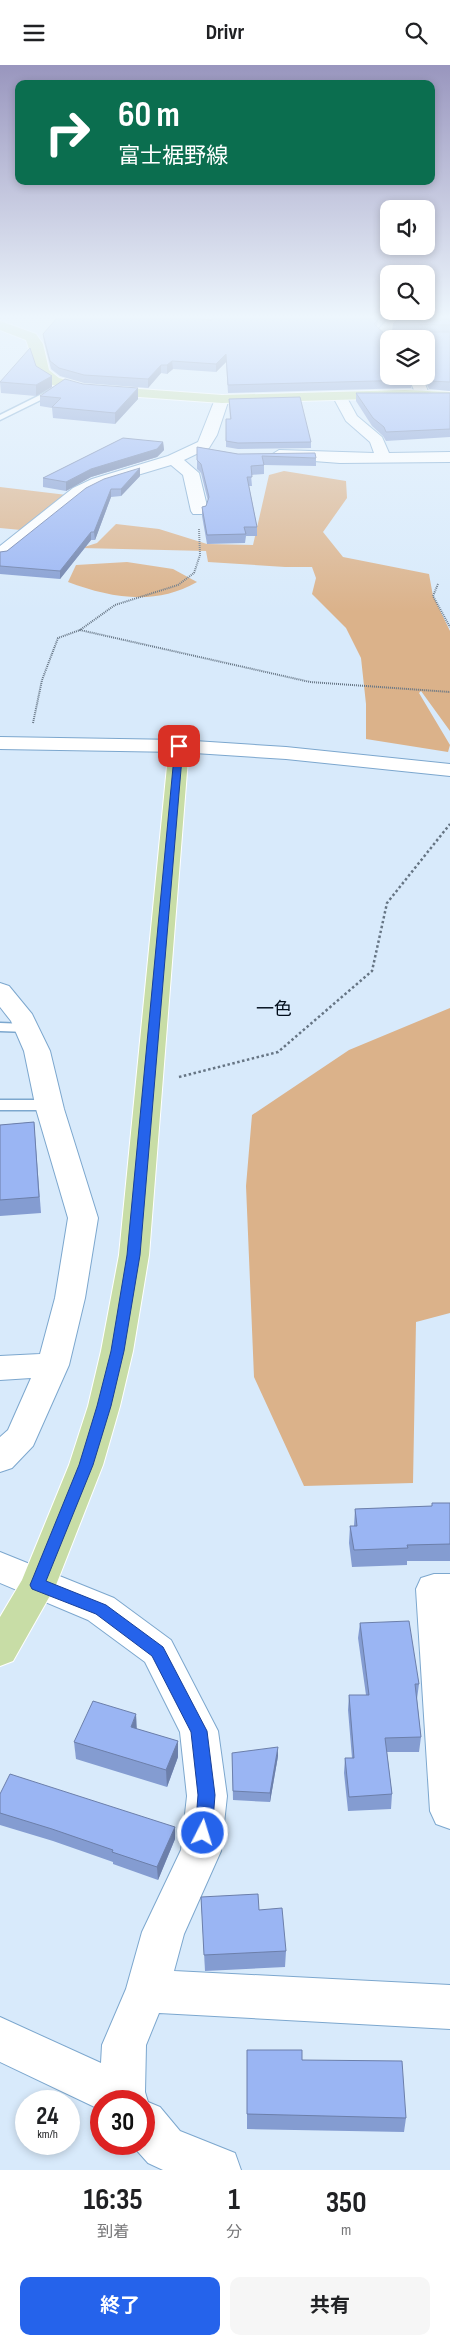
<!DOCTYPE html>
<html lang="ja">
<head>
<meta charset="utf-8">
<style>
	body { margin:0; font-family:"Sofia Sans Condensed","Noto Sans JP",sans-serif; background:#f6f6f6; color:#202124; height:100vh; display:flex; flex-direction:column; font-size:19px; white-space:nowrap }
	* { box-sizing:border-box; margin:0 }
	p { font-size:16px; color:#757577 }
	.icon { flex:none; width:28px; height:28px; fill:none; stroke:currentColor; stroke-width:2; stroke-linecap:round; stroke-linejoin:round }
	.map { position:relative; height:2105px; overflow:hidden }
	.sheet { display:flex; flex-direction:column; background:#fff; flex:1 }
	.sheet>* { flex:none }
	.banner { position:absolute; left:15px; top:15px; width:420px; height:105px; border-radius:10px; box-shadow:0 2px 8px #0003; background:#0b6e4f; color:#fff; overflow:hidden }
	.tools { position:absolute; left:380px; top:135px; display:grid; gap:10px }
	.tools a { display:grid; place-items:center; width:55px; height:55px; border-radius:10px; background:#fff; box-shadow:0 2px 8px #0003; font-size:25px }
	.speed { position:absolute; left:15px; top:2025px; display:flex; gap:10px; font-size:25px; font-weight:700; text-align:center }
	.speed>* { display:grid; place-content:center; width:65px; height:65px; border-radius:50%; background:#fff; box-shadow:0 2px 8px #0003; line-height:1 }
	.speed small { font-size:12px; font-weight:400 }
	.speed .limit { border:8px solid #d22; background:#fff; color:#111 }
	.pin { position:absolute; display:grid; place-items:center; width:42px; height:42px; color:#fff; margin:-21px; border-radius:10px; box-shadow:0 2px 8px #0006 }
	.me { position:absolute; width:55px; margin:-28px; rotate:5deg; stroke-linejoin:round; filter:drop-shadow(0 0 4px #0008) }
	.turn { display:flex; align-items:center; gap:18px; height:105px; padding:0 20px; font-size:22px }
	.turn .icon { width:65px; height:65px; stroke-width:2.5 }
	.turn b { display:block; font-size:35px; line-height:42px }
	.eta { display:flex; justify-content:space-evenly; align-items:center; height:85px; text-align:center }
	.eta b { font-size:30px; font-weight:700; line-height:35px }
	.cta { display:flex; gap:10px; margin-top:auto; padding:10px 20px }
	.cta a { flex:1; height:58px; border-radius:10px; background:#2563eb; color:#fff; font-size:20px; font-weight:700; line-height:58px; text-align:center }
	.cta a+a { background:#f6f6f6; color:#202124 }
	header { display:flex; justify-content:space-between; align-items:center; height:65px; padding:0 20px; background:#fff; font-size:22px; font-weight:700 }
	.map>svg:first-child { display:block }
	.green { fill:#dbb28a }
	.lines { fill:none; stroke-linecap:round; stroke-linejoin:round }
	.service-casing { stroke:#7ca7ce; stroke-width:3 }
	.minor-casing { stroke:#7ca7ce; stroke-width:2 }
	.tertiary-casing { stroke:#7ca7ce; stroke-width:2 }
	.primary-casing { stroke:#fff; stroke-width:2 }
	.path-far1 { stroke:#667584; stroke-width:2; stroke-dasharray:1 1; stroke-linecap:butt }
	.path { stroke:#667584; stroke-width:2.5; stroke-dasharray:2.5 2.5; stroke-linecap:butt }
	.service { fill:#fff; fill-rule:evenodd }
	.minor { fill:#fff; fill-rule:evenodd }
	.tertiary { fill:#fff; fill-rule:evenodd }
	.primary { fill:#c8dda6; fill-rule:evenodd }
	.wall { fill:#849cd1 }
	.shaded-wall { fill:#6c7faa }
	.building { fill:#9ab5f3; stroke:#6c7faa }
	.route { fill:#2563eb; stroke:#184099 }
	.labels { text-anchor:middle; stroke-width:4; stroke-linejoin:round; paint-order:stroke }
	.quarter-label { font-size:18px; fill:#010d1b; stroke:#d8eafb }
</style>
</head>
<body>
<header><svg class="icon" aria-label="menu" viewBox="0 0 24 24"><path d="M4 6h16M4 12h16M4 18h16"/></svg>Drivr<svg class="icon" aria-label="search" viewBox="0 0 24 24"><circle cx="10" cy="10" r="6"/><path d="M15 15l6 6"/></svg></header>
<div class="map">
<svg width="450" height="2105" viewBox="0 0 450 2105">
	<rect width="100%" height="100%" fill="#d8eafb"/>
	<g class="green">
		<polygon points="284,406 346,416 347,433 323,467 343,492 429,509 433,531 450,566 450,666 421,626 419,628 450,680 448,687 366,674 366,639 361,593 346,563 312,529 316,513 312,502 285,502 208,497 206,486 81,483 97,478 116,459 159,464 207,479 253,480 269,410"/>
		<polygon points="0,422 67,430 21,465 0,463"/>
		<path d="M127,497L173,504L197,517C155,541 111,533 68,517L76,500Z"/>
		<polygon points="450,943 450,1248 416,1257 413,1418 304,1421 254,1312 246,1121 252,1050 349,985"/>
	</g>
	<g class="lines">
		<g class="service-casing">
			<g id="service">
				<polygon points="54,323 61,325 0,355 0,350"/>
				<polygon points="0,958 27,959 34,963 27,967 0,966"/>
				<polygon points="0,1035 49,1035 56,1040 49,1045 0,1045"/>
			</g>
		</g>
		<g class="minor-casing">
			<g id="minor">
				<polygon points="389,253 402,253 390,267 396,274 389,274 389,278 376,267"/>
				<polygon points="408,311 422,311 429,329 427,332 417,332"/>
				<polygon points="340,328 345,329 357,351 382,372 389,388 450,387 450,397 340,398 274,393 271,390 279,385 374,388 370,377 346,356 333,332"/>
				<polygon points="222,330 229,334 217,370 209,383 184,395 199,408 207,441 207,446 205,449 193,449 191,446 183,410 171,400 104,420 85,429 6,493 0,494 0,481 73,423 92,414 168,391 198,377 215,334"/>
				<polygon points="0,918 9,921 32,949 50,986 64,1044 98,1153 85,1233 69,1300 33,1381 12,1403 0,1407 0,1372 8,1365 31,1313 0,1315 0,1291 40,1289 55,1233 68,1153 36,1044 24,986 11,956 0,942"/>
				<polygon points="0,1487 114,1533 171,1575 218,1666 227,1731 221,1786 184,1869 174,1906 450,1920 450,1964 159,1948 146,1980 145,2027 148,2037 160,2042 180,2066 235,2088 241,2105 163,2105 148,2098 131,2079 144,2079 144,2036 101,2036 101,2045 0,1997 0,1952 101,1998 102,1980 126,1924 142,1867 181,1785 187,1731 180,1667 145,1597 88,1555 0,1518"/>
				<polygon points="434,1509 450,1509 450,1764 436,1759 430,1746 416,1524 421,1513"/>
			</g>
		</g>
		<g class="tertiary-casing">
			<polygon id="tertiary" points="0,672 179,675 286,682 450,699 450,711 286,694 179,687 0,684"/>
		</g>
		<g class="primary-casing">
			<g id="primary">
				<polygon points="0,256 36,269 43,279 49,305 59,313 84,320 222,330 405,325 450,327 450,335 405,333 222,338 84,328 49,319 38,310 26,275 0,265"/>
				<polygon points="179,675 186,677 189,681 149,1190 133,1286 120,1341 103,1400 56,1520 13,1596 0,1601 0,1552 22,1515 69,1400 88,1341 101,1286 119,1190 169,681 172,677"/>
			</g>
		</g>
		<g class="path-far1">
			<polyline points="199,464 200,490 194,508 178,520 115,540 80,565 310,617 450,627"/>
			<polyline points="438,519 433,531 450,562"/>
			<polyline points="33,658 42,615 58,573 80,565"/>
		</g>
		<polyline class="path" points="179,1012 278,987 372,906 387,838 450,759"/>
		<use href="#service" class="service"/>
		<use href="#minor" class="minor"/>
		<use href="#tertiary" class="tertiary"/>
		<use href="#primary" class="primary"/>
	</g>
	<g class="wall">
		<polygon points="450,254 450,326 429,324 423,311 426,311 426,274 389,274 412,315 411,323 228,328 226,297 216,307 173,304 167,309 161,308 148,323 84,318 60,311 51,304 44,277 43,269 212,255 378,255 377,262 388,272 404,267 392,267 393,259"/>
		<polygon points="36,301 52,322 36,331 1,328 0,317"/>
		<polygon points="356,328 450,328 450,372 386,376 383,371 372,361 356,336"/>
		<polygon points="40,331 138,334 115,359 53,353 52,343 40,341"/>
		<polygon points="229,334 311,377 311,383 238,384 226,382 226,354 230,354"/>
		<polygon points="163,377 164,385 157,392 91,412 66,426 43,422 43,413"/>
		<polygon points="197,382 238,389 316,393 316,401 264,400 264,409 251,410 252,421 249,421 257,462 257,471 246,471 245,478 207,479 202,451 202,442 206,441 208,436 201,408 197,404"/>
		<polygon points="140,403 140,411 121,431 111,432 95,475 91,475 60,514 0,509 0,487 7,486"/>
		<polygon points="34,1057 41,1148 0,1151 0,1060"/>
		<polygon points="432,1438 450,1438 450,1496 407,1496 407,1500 352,1502 349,1478 350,1461 354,1461 355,1444 432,1441"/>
		<polygon points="360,1558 419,1619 417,1634 421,1672 419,1687 387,1687 392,1729 391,1744 348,1746 344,1708 345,1693 352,1693 348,1645 349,1630 366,1630 358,1573"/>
		<polygon points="137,1664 178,1676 178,1692 167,1722 76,1694 74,1677"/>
		<polygon points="232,1688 278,1691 270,1737 233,1735"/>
		<polygon points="0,1729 175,1774 158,1815 113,1799 113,1797 53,1776 0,1760"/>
		<polygon points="201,1832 259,1845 286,1886 285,1902 205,1906"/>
		<polygon points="247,1985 302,1995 406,2053 404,2067 247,2064"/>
	</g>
	<g class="shaded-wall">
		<polygon points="226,289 226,297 216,307 216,299"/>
		<polygon points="172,296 173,304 167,309 167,300"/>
		<polygon points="161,300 161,308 148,323 148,314"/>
		<polygon points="52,311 52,322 36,331 36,320"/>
		<polygon points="138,323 138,334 115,359 115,348"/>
		<polygon points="163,377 164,385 157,392 91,412 66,426 66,417 91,404"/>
		<polygon points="140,403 140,411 121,431 121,424"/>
		<polygon points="111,424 111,432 95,475 94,467"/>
		<polygon points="91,467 91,475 60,514 60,506"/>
		<polygon points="136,1649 137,1666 131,1662"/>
		<polygon points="178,1676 178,1692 167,1722 166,1705"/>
		<polygon points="278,1682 278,1691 270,1737 270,1728"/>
		<polygon points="175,1762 175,1774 158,1815 157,1802"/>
	</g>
	<g class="building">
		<polygon points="57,253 189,253 212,255 213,253 375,253 375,255 378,255 374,259 388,272 391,271 391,268 398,267 450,267 450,317 430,316 426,309 426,274 389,274 389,311 411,311 412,315 228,320 226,289 216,299 172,296 167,300 161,300 148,314 84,310 59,303 50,296 43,269"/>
		<polygon points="450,254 450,260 393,259 397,255"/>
		<polygon points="30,283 36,301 52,311 36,320 0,317"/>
		<polygon points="65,314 83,319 138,323 115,348 52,342 61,333 40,331"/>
		<polygon points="356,328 450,328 450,364 386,367 384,362 373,353"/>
		<polygon points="300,332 311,377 238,378 226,376 226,354 231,354 229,334"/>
		<polygon points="123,373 163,377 157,384 91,404 66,417 43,413"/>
		<polygon points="197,382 238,389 315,388 316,393 262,391 264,400 251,401 252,412 247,412 257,462 244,462 246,469 207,470 202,442 206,441 209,432 201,399 197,395"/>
		<polygon points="140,403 121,424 111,424 94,467 91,467 60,506 0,501 0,487 7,486 86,423 104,414"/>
		<polygon points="34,1057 39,1132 0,1135 0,1060"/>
		<polygon points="432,1438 450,1438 450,1479 407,1480 408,1483 354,1485 350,1461 357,1461 355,1444 432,1441"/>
		<polygon points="409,1556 419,1619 415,1619 421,1672 385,1673 392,1729 349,1732 345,1693 354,1693 349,1630 369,1630 360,1558"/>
		<polygon points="93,1636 136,1649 131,1662 178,1676 166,1705 74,1677"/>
		<polygon points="278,1682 270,1728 233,1726 232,1688"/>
		<polygon points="10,1709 175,1762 157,1802 112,1787 113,1785 52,1764 0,1748 0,1729"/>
		<polygon points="258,1829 259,1845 282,1843 286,1886 204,1890 201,1832"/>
		<polygon points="247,1985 302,1985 302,1995 402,1996 406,2053 247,2049"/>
	</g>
	<linearGradient id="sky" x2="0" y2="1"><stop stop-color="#9996be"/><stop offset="0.46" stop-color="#edf6fd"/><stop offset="1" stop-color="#edf6fd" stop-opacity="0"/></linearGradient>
	<rect width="450" height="547" fill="url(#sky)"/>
	<polygon class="route" points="179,678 183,681 140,1190 124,1286 111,1341 93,1400 46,1516 106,1540 163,1582 207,1666 215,1730 212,1768 209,1773 203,1775 197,1773 195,1768 198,1730 191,1667 152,1591 96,1549 32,1524 30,1520 79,1400 97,1341 111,1286 127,1190 175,681"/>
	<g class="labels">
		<g class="quarter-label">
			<text x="274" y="950">一色</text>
		</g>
	</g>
</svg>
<div class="tools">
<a><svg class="icon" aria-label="sound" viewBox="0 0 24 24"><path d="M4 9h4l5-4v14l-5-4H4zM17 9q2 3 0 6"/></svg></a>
<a><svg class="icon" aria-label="search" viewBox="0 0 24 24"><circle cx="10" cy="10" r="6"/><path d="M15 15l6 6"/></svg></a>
<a><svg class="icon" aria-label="layers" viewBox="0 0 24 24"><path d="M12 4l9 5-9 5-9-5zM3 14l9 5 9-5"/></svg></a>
</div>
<div class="speed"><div>24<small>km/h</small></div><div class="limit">30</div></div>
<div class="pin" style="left:179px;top:681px;background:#d93025"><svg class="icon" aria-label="arrive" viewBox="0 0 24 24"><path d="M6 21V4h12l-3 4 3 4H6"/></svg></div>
<svg class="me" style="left:203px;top:1768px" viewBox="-20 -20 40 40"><circle r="17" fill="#2563eb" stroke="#fff" stroke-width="3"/><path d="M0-11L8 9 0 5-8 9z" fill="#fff"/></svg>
<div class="banner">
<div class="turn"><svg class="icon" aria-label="right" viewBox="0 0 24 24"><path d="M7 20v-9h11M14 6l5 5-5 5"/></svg><div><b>60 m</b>富士裾野線</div></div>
</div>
</div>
<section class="sheet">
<div class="eta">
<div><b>16:35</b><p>到着</p></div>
<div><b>1</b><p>分</p></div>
<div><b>350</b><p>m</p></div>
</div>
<div class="cta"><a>終了</a><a>共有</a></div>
</section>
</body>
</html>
